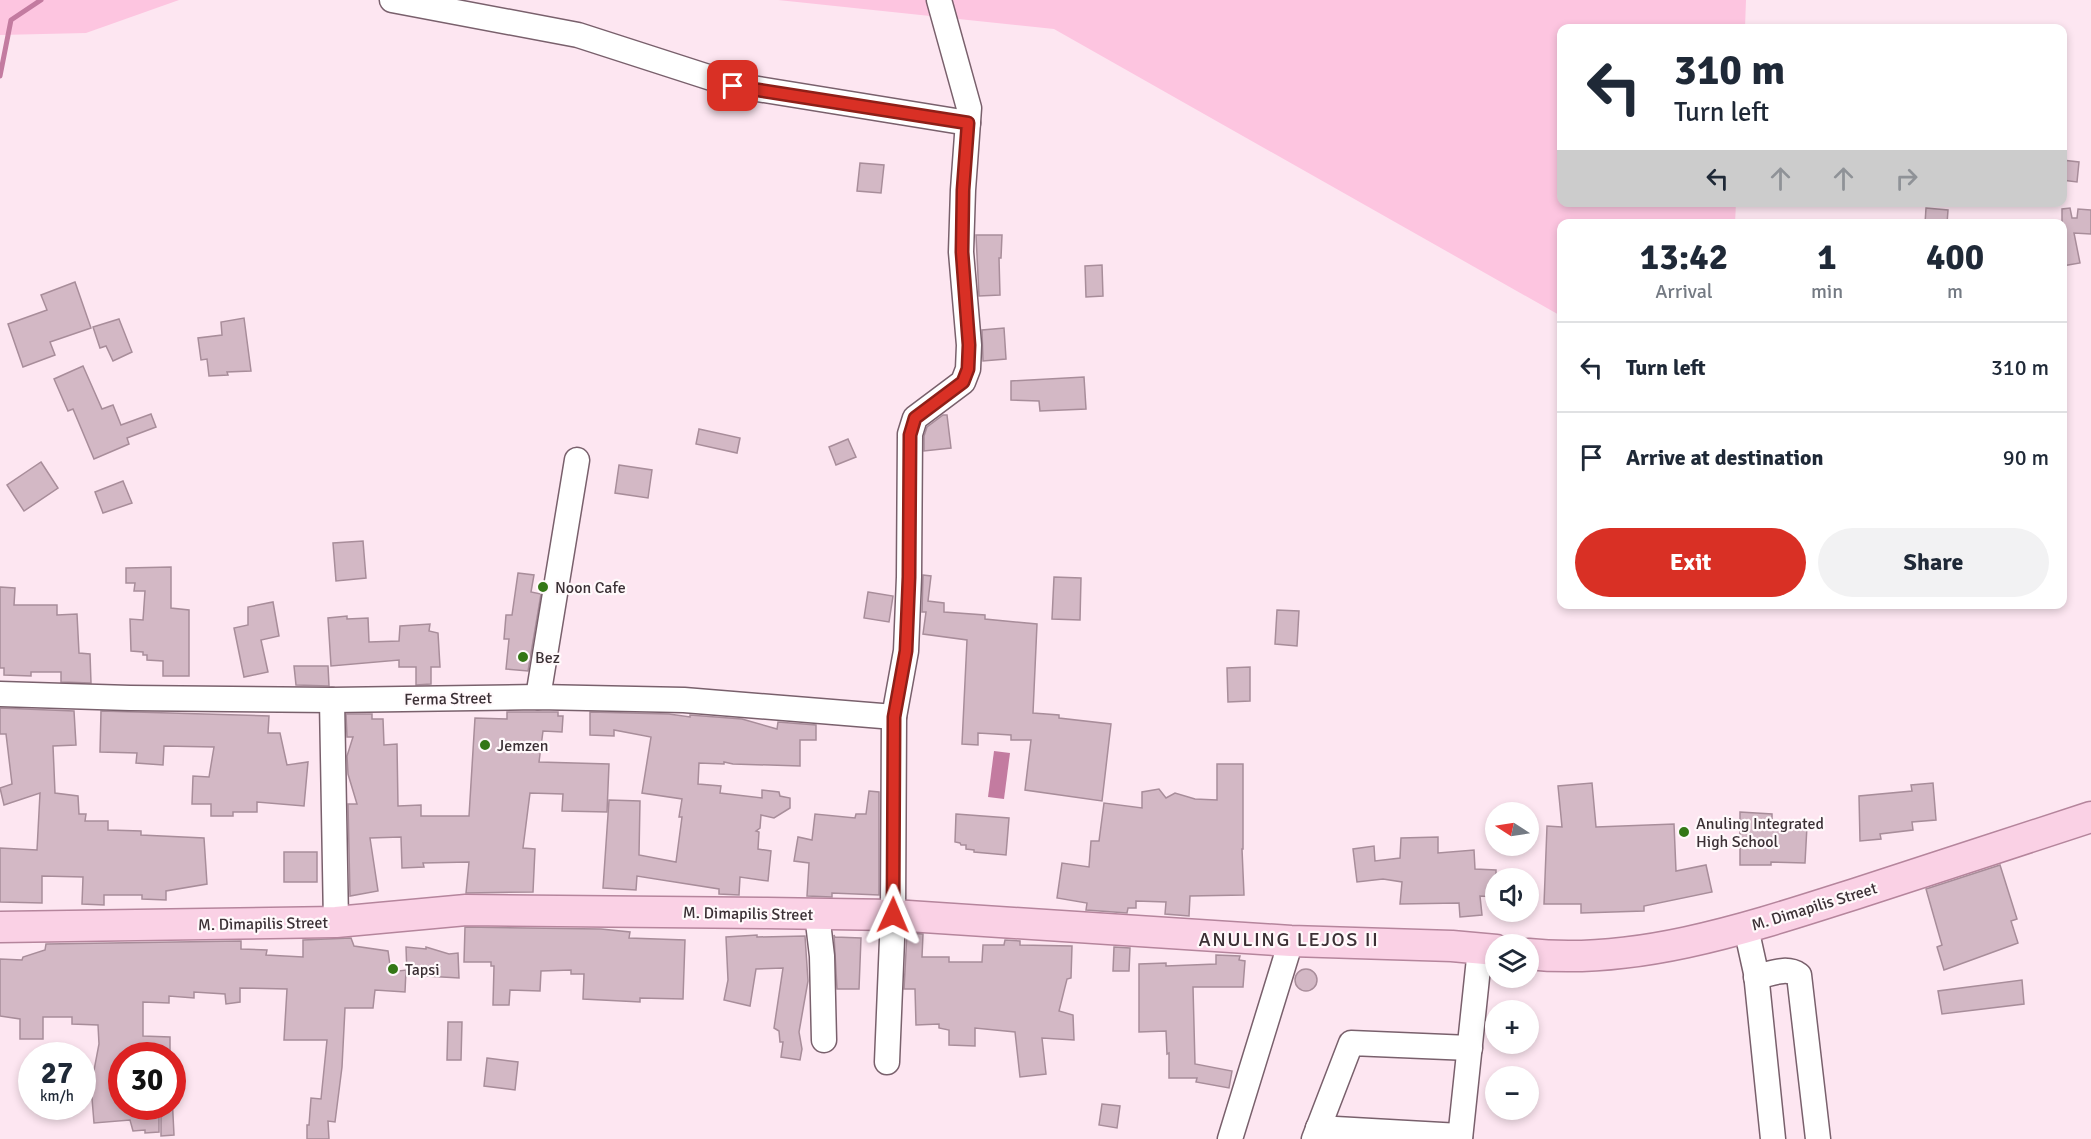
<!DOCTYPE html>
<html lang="en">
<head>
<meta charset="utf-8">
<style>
	body { margin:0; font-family:Signika,sans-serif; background:#f2f2f3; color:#1f2937; height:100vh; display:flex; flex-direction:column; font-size:22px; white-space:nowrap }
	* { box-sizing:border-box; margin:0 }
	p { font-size:20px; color:#747a83 }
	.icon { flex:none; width:33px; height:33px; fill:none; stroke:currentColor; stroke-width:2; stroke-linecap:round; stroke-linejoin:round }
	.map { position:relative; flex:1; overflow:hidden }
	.sheet { position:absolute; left:1557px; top:219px; width:510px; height:390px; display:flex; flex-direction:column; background:#fff; border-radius:12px; box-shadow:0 3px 9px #0003 }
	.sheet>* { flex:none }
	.hud { position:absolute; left:1557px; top:24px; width:510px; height:183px; border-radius:12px; box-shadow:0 3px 9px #0003; background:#fff; color:#1f2937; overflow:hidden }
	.needle { width:39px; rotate:282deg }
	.controls { position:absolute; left:1485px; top:802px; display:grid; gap:12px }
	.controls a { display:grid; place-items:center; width:54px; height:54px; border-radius:50%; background:#fff; box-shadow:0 3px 9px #0003; font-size:30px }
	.speed { position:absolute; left:18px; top:1042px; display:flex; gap:12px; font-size:30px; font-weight:700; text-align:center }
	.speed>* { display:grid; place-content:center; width:78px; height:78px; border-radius:50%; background:#fff; box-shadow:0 3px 9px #0003; line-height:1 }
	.speed small { font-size:15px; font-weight:400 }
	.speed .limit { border:9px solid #d22; background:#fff; color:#111 }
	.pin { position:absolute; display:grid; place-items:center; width:51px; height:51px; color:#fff; margin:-26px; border-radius:12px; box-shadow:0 3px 9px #0006 }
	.me { position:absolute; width:66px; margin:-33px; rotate:1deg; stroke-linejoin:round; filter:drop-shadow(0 0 4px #0008) }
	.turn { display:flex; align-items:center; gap:21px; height:126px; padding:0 18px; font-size:27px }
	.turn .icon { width:78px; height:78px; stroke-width:2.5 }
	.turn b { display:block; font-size:42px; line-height:51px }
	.lanes { display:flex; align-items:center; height:57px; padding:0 18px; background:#0003; justify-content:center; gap:30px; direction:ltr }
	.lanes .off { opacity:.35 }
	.eta { display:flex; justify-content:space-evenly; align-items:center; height:102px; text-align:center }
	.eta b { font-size:36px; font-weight:800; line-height:42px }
	.primary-button { display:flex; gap:12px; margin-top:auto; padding:12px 18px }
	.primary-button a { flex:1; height:69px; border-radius:36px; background:#d93025; color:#fff; font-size:24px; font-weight:800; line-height:69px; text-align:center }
	.primary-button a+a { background:#f2f2f3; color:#1f2937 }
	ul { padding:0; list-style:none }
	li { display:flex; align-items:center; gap:18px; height:90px; padding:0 18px; border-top:2px solid #e0e1e3 }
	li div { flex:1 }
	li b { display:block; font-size:22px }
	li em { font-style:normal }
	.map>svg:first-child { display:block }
	.green { fill:#fdc5e0 }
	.water { fill:#c37ba0 }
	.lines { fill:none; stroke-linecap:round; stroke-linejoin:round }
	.stream { stroke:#c37ba0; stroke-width:5 }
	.building { fill:#d3b8c5; stroke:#a88d9a; stroke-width:1.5 }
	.minor-casing { stroke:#79606c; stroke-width:27 }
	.major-casing { stroke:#b5859c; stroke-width:33 }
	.minor { stroke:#fff; stroke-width:24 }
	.major { stroke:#fad1e5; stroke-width:30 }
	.route-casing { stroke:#8d1f18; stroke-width:15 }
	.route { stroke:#d93025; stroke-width:10 }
	.poi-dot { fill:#347716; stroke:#fff9fb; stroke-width:2 }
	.labels { text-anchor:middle; stroke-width:4.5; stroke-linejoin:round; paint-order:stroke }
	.poi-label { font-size:16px; fill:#3b3035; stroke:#fff9fb; text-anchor:start }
	.street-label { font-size:16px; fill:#3b3035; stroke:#fff9fb }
	.quarter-label { font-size:20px; letter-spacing:1.5px; fill:#3b3035; stroke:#fff9fb }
</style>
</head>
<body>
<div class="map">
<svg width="2091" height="1139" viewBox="0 0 2091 1139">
	<rect width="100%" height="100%" fill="#fde6f1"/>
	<g class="green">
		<polygon points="0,0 179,0 86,33 0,35"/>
		<polygon points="778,0 1746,0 1745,28 1562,28 1562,202 1736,203 1735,223 1562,224 1561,316 1054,29"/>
	</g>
	<polygon class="water" points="994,751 1010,753 1004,799 988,797"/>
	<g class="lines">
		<polyline class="stream" points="0,76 11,20 41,0"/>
	</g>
	<g class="building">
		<polygon points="2062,160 2079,162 2077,182 2062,180"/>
		<polygon points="860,163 884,165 881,193 857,191"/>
		<polygon points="1926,208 1948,210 1947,224 1925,224"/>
		<polygon points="2070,208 2072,218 2077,218 2078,209 2091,210 2091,234 2074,233 2080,263 2062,266 2062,209"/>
		<polygon points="976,235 1002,235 1001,258 999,258 1000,295 979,296"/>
		<polygon points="1102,265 1103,296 1086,297 1085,266"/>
		<polygon points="75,282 91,328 50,342 55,355 23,367 8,324 47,310 41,295"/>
		<polygon points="244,318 251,371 227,372 228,375 209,376 207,359 201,360 198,338 222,335 221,322"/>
		<polygon points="119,319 132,352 113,361 106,346 100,348 93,327"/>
		<polygon points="1004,328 1006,359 983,361 982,330"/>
		<polygon points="83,366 102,409 113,405 121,425 151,414 156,427 127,438 129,444 94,459 73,409 68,411 54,379"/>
		<polygon points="1084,377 1086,409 1040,411 1039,401 1011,400 1011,381"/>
		<polygon points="943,415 947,415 951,448 924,451 924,436 927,427"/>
		<polygon points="699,429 740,438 737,453 696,444"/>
		<polygon points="848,439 856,457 836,465 829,447"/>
		<polygon points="41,462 58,488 24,511 7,485"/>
		<polygon points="619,465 652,470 648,498 615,493"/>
		<polygon points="123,481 132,503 103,513 95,492"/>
		<polygon points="363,541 366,578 336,581 333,543"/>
		<polygon points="171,567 171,608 189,610 189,676 163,676 163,661 147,660 147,655 143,655 143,652 131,651 130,619 143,620 145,591 134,591 135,583 126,583 126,568"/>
		<polygon points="518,573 534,575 531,592 541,594 528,671 506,669 509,639 504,639 506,615 512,615"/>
		<polygon points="923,575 931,576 928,601 944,603 944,612 985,615 985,619 1037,624 1033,713 1059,715 1059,718 1111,724 1102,801 1025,790 1031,740 1011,740 1011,735 978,733 978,745 962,744 967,640 923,634 926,612 922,612"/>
		<polygon points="1054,577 1081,578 1080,620 1052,619"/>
		<polygon points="0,587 15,588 14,605 57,605 57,615 77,614 79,653 90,654 91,683 61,682 61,672 31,672 31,676 4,675 4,668 0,668"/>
		<polygon points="868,592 893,596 889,622 864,618"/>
		<polygon points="273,602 279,636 261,640 268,672 244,677 234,628 248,625 248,607"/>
		<polygon points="1277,610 1299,611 1297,646 1275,644"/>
		<polygon points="347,616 347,619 368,618 369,642 399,641 400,626 430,624 429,631 438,633 440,667 431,667 431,684 416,685 416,667 399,667 399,660 331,666 328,618"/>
		<polygon points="294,666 328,666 329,686 296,685"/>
		<polygon points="1250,667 1250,701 1228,702 1227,668"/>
		<polygon points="0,708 74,711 76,745 53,746 55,793 78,796 79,814 86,814 85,821 108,821 108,830 141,831 141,835 204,838 207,884 166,891 166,900 142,899 142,895 104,895 104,905 82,904 83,877 42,876 42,903 0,902 0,848 37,850 40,793 4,805 0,788 12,784 6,734 0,734"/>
		<polygon points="101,711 269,716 268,733 280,733 287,765 308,762 304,806 257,802 257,812 233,812 233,816 211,816 211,804 192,804 193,776 209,777 214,747 164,746 163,765 136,763 137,753 100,752"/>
		<polygon points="507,712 558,712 558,716 563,716 562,732 543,731 539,762 609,764 607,812 562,811 563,794 530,793 523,848 535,849 533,892 466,893 469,862 423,863 424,867 402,868 401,837 370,838 378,891 350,896 348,804 357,804 348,774 347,756 353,737 347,737 346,714 372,714 372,719 383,719 384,745 397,744 398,806 421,805 421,816 469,816 475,718 507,719"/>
		<polygon points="590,712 669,714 690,717 690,715 742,719 777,729 778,722 816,725 816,740 800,740 800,766 733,764 724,762 724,764 699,763 698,784 721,786 720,793 762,798 762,790 779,792 780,796 790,798 790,808 774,818 761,815 760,828 756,831 759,832 758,849 771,851 768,881 740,877 739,895 719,894 719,889 637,876 636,890 603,888 609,800 640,801 639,855 676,862 682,817 679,817 682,799 642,793 651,737 614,730 614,736 590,735"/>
		<polygon points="1217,764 1243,764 1243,849 1242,849 1244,895 1190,896 1189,916 1165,914 1166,902 1136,901 1136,908 1128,908 1127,913 1086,910 1087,903 1057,898 1062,863 1089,867 1091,841 1099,841 1104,803 1142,808 1142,792 1159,789 1166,798 1175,793 1195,799 1217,800"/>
		<polygon points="1592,783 1596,827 1674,824 1676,871 1706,865 1712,892 1644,906 1644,911 1581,913 1581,904 1544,904 1547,826 1562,827 1558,786"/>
		<polygon points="1933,783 1936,820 1912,822 1913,830 1880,834 1881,839 1860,841 1859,796 1912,791 1911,785"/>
		<polygon points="869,791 879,792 879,895 832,893 832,897 807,896 809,863 794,861 798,837 812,840 815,814 855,818 856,814 866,814"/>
		<polygon points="1740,812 1772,814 1772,826 1807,826 1805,863 1771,862 1771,865 1740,865"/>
		<polygon points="956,814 1009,818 1006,855 974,852 974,850 966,849 966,845 961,845 960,843 955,842"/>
		<polygon points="1438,837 1438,853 1474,850 1475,869 1496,870 1496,897 1480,896 1482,915 1460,917 1459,903 1400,904 1402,882 1383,879 1357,882 1353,849 1374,846 1375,861 1400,858 1401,838"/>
		<rect x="284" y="852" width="33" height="30"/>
		<polygon points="2000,865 2017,919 2011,921 2018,943 1944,970 1937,947 1942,945 1926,889"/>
		<polygon points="465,927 601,929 630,932 629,938 685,940 683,999 640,998 640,1002 583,999 584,974 571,974 571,970 541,971 540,991 510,990 509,1005 493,1005 494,966 491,966 491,962 464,962"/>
		<polygon points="907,933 923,934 922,957 949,957 949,962 982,962 983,945 1004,945 1005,940 1020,941 1020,945 1072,946 1071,978 1067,979 1059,1011 1073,1015 1074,1040 1042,1038 1046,1074 1020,1077 1015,1032 975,1028 975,1046 949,1045 949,1030 939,1028 939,1024 916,1025 915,989 904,989"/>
		<polygon points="757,935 757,937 805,936 808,981 799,1032 802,1049 800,1060 781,1057 783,1042 780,1042 779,1031 774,1028 783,968 756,969 750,1006 724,1000 728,980 726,937"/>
		<polygon points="834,935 835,937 861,938 859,989 837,989"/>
		<polygon points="351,938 354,946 388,951 391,972 406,970 405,992 375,990 373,1008 345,1008 342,1067 335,1122 328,1121 329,1139 307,1139 307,1125 309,1125 311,1098 321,1099 327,1040 284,1040 287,989 240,988 240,1002 226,1004 225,994 194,992 194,998 169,996 169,1003 143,1002 143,1036 170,1037 170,1056 122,1056 122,1107 155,1107 156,1115 159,1115 159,1132 145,1133 145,1130 133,1131 130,1120 94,1123 91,1086 99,1044 98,1025 72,1024 72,1017 43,1017 43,1039 20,1039 20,1019 0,1016 0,959 22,960 23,957 45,950 46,944 241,941 241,949 267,950 266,955 303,957 303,940"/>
		<polygon points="406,947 426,949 426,947 449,954 458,953 459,978 407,975"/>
		<polygon points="1114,947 1130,948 1129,971 1113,971"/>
		<polygon points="1216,955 1240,956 1239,960 1245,961 1243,987 1193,987 1195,1064 1232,1071 1229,1088 1196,1082 1197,1078 1169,1078 1169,1053 1167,1054 1166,1031 1139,1032 1139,964 1166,963 1166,966 1216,964"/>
		<circle cx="1306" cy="980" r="11"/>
		<polygon points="2022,980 2024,1004 1942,1014 1938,991"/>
		<polygon points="448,1022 462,1022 461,1060 447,1060"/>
		<polygon points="487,1058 518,1062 515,1090 484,1086"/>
		<polygon points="172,1095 174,1135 161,1136 161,1107 172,1107"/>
		<polygon points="1102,1104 1120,1106 1117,1128 1099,1125"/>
	</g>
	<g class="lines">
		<g class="minor-casing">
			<g id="minor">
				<polyline points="392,0 578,35 733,85 968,123"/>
				<polyline points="0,694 130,698 332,700 538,697 684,700 894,717"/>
				<polyline points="538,697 577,460"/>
				<polyline points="332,700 336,922"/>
				<polyline points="817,914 822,956 824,1040"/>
				<polyline points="1746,928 1756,973 1773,1139"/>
				<path d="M1756,977C1771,974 1786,966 1799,975L1818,1139"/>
				<polyline points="887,1062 893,915 894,717 906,651 909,577 910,434 915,418 963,382 968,369 969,345 961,252 963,190 969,108 939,0"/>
				<polyline points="1318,1128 1460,1136"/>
				<polyline points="1230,1139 1291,941"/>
				<polyline points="1314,1139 1351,1043 1470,1048"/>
				<polyline points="1460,1139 1480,949"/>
			</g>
		</g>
		<g class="major-casing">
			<g id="major">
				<polyline points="0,927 336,922 466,910 767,913 893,915 1291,941 1452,946 1496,950"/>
				<path d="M1528,954C1639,966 1757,925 1861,892C1938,867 2014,842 2091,817"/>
			</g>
		</g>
		<use href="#minor" class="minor"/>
		<use href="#major" class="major"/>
	</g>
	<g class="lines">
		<g class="route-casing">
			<polyline id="route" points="733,86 968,123 963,190 962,252 969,345 968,369 963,382 915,418 910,435 909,577 906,651 894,717 893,915"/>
		</g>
		<use href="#route" class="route"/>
	</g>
	<g class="poi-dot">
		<circle cx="543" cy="587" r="6"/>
		<circle cx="523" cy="657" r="6"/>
		<circle cx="485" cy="745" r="6"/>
		<circle cx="1684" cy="832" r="6"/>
		<circle cx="393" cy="969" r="6"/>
	</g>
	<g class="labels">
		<g class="poi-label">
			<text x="555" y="593">Noon Cafe</text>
			<text x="535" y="663">Bez</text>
			<text x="497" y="751">Jemzen</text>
			<text x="1696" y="829">Anuling Integrated<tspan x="1696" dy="18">High School</tspan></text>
			<text x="405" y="975">Tapsi</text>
		</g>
		<g class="street-label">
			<text transform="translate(448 698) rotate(-1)" y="6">Ferma Street</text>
			<text transform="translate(1814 906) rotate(-17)" y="6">M. Dimapilis Street</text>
			<text transform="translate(748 913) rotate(1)" y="6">M. Dimapilis Street</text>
			<text transform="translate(263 923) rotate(-1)" y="6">M. Dimapilis Street</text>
		</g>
		<g class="quarter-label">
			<text x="1289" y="946">ANULING LEJOS II</text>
		</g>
	</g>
</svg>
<div class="controls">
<a><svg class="needle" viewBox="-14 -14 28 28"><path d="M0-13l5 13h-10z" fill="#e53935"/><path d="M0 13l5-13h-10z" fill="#747a83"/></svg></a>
<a><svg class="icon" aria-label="sound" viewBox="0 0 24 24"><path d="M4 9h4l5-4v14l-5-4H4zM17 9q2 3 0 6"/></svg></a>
<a><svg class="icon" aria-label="layers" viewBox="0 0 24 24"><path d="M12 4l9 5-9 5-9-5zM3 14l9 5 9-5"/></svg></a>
<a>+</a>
<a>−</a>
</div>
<div class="speed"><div>27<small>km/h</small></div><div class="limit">30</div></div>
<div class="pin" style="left:733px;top:86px;background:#d93025"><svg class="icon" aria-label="arrive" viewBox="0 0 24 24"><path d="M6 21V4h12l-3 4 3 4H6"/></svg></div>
<svg class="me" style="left:893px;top:915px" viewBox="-20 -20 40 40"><path d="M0-17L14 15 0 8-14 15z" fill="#d93025" stroke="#fff" stroke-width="4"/></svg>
<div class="hud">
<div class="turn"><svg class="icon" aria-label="left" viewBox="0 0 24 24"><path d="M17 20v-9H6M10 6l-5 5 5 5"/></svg><div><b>310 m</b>Turn left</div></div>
<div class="lanes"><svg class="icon" aria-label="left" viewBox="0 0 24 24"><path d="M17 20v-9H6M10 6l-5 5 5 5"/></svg><svg class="icon off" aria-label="ahead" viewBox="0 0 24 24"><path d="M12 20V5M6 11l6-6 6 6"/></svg><svg class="icon off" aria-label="ahead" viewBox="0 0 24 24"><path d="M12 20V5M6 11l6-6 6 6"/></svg><svg class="icon off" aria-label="right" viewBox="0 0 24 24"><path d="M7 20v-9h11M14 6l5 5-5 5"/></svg></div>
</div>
<section class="sheet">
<div class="eta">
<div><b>13:42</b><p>Arrival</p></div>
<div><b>1</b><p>min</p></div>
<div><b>400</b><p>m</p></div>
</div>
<ul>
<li><svg class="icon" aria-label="left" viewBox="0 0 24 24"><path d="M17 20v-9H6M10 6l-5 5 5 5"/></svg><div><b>Turn left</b></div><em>310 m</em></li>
<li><svg class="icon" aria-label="arrive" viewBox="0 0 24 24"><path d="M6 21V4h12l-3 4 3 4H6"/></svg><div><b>Arrive at destination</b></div><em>90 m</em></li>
</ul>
<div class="primary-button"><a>Exit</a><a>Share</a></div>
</section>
</div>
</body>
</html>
